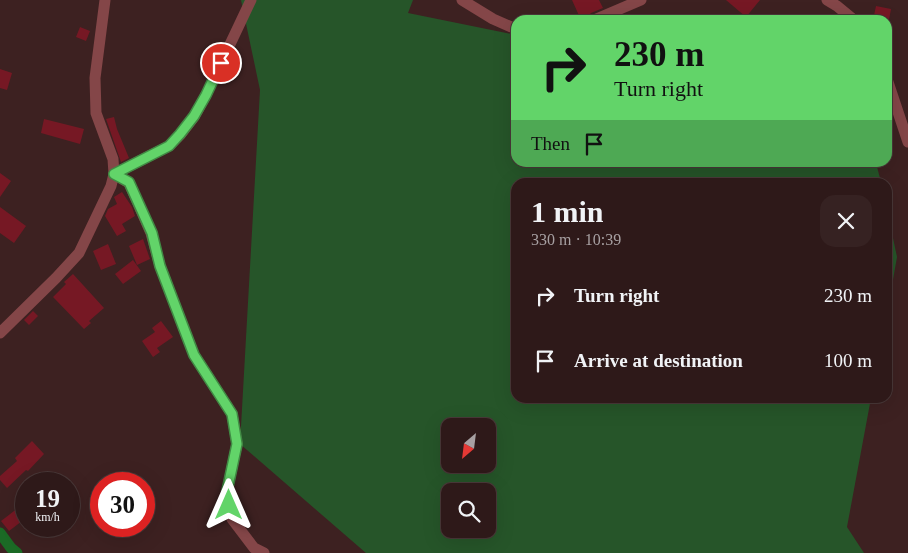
<!DOCTYPE html>
<html lang="en">
<head>
<meta charset="utf-8">
<style>
	body { margin:0; font-family:Georgia,serif; background:#362222; color:#f1f3f6; height:100vh; display:flex; flex-direction:column; font-size:19px; white-space:nowrap }
	* { box-sizing:border-box; margin:0 }
	p { font-size:16px; color:#a7a0a2 }
	.icon { flex:none; width:28px; height:28px; fill:none; stroke:currentColor; stroke-width:2; stroke-linecap:round; stroke-linejoin:round }
	.map { position:relative; flex:1; overflow:hidden }
	.panel { position:absolute; left:511px; top:178px; width:381px; height:225px; display:flex; flex-direction:column; background:#2e1919; border-radius:15px; box-shadow:0 5px 20px #0002,0 0 0 1px #493838 }
	.panel>* { flex:none }
	.banner { position:absolute; left:511px; top:15px; width:381px; height:152px; border-radius:15px; box-shadow:0 5px 20px #0002,0 0 0 1px #493838; background:#62d469; color:#111; overflow:hidden }
	.needle { width:32px; rotate:208deg }
	.fabs { position:absolute; left:441px; top:418px; display:grid; gap:10px }
	.fabs a { display:grid; place-items:center; width:55px; height:55px; border-radius:10px; background:#2e1919; box-shadow:0 5px 20px #0002,0 0 0 1px #493838; font-size:25px }
	.speed { position:absolute; left:15px; top:472px; display:flex; gap:10px; font-size:25px; font-weight:700; text-align:center }
	.speed>* { display:grid; place-content:center; width:65px; height:65px; border-radius:50%; background:#2e1919; box-shadow:0 5px 20px #0002,0 0 0 1px #493838; line-height:1 }
	.speed small { font-size:12px; font-weight:400 }
	.speed .limit { border:8px solid #d22; background:#fff; color:#111 }
	.pin { position:absolute; display:grid; place-items:center; width:42px; height:42px; color:#fff; margin:-21px; border:2px solid #fff; border-radius:50%; box-shadow:0 1px 5px #0007 }
	.me { position:absolute; width:55px; margin:-28px; rotate:0deg; stroke-linejoin:round; filter:drop-shadow(0 0 4px #0008) }
	.turn { display:flex; align-items:center; gap:18px; height:105px; padding:0 20px; font-size:22px }
	.turn .icon { width:65px; height:65px; stroke-width:2.5 }
	.turn b { display:block; font-size:35px; line-height:42px }
	.then { display:flex; align-items:center; height:48px; padding:0 20px; background:#0003; gap:10px; font-size:19px }
	.round { display:grid; place-items:center; flex:none; width:52px; height:52px; border-radius:15px; background:#362222 }
	.headline { display:flex; align-items:center; justify-content:space-between; height:85px; padding:0 20px }
	h1 { font-size:30px; font-weight:700; line-height:38px }
	ul { padding:0; list-style:none }
	li { display:flex; align-items:center; gap:15px; height:65px; padding:0 20px }
	li div { flex:1 }
	li b { display:block; font-size:19px }
	li em { font-style:normal }
	.map>svg:first-child { display:block }
	.green { fill:#265529; fill-rule:evenodd }
	.lines { fill:none; stroke-linecap:round; stroke-linejoin:round }
	.canal { stroke:#1b6a25; stroke-width:11 }
	.building { fill:#761824 }
	.minor { stroke:#844648; stroke-width:11 }
	.route-casing { stroke:#408a44; stroke-width:12 }
	.route { stroke:#62d469; stroke-width:9 }
</style>
</head>
<body>
<div class="map">
<svg width="908" height="553" viewBox="0 0 908 553">
	<rect width="100%" height="100%" fill="#3d2121"/>
	<g class="green">
		<path d="M241,0H413L408,13L516,35V162L876,163L881,182H516V398H871L847,527L864,553H366L240,444L260,90ZM450,426H488V464H450ZM450,491H488V529H450Z"/>
		<polygon points="888,214 897,257 888,308"/>
	</g>
	<g class="lines">
		<polyline class="canal" points="0,533 11,548 17,553"/>
	</g>
	<g class="building">
		<polygon points="572,0 599,0 603,8 591,13 587,17 581,20"/>
		<polygon points="726,0 760,0 746,17"/>
		<polygon points="876,6 891,9 889,20 873,20"/>
		<polygon points="80,27 90,31 86,41 76,37"/>
		<polygon points="0,69 12,73 7,90 0,88"/>
		<polygon points="114,117 117,129 129,158 121,162 106,119"/>
		<polygon points="44,119 84,129 80,144 41,133"/>
		<polygon points="0,173 11,181 0,197"/>
		<polygon points="122,192 132,207 135,216 122,224 126,231 117,236 105,216 108,209 117,204 114,197"/>
		<polygon points="0,207 26,226 14,243 0,233"/>
		<polygon points="143,239 150,259 137,265 129,246"/>
		<polygon points="108,244 116,264 101,270 93,251"/>
		<polygon points="133,260 141,271 123,284 115,274"/>
		<polygon points="73,274 104,308 89,321 91,323 84,329 53,297 66,284 64,282"/>
		<polygon points="33,311 38,316 29,325 24,320"/>
		<polygon points="161,321 173,337 157,348 160,352 153,357 142,341 155,332 152,328"/>
		<polygon points="32,441 44,454 28,471 26,470 7,488 0,480 0,476 17,461 15,458"/>
		<polygon points="18,508 26,518 9,531 1,521"/>
	</g>
	<g class="lines">
		<g class="minor">
			<polyline points="462,0 493,19 516,29"/>
			<polyline points="827,0 837,6 854,20"/>
			<polyline points="594,20 641,0"/>
			<polyline points="888,82 908,142"/>
			<polyline points="114,174 129,183 151,233 160,266 194,355 232,414 237,444 227,491 232,519 254,548 264,553"/>
			<polyline points="114,174 169,146 181,134 194,117 206,95 251,0"/>
			<polyline points="0,333 56,278 79,253 111,186 114,174 113,159 96,113 95,78 105,0"/>
		</g>
	</g>
	<g class="lines">
		<g class="route-casing">
			<polyline id="route" points="221,63 206,95 194,116 180,134 169,146 114,174 129,182 152,233 160,266 194,355 232,414 237,444 227,491 229,505"/>
		</g>
		<use href="#route" class="route"/>
	</g>
</svg>
<div class="fabs">
<a><svg class="needle" viewBox="-14 -14 28 28"><path d="M0-13l5 13h-10z" fill="#e53935"/><path d="M0 13l5-13h-10z" fill="#a7a0a2"/></svg></a>
<a><svg class="icon" aria-label="search" viewBox="0 0 24 24"><circle cx="10" cy="10" r="6"/><path d="M15 15l6 6"/></svg></a>
</div>
<div class="speed"><div>19<small>km/h</small></div><div class="limit">30</div></div>
<div class="pin" style="left:221px;top:63px;background:#d93025"><svg class="icon" aria-label="arrive" viewBox="0 0 24 24"><path d="M6 21V4h12l-3 4 3 4H6"/></svg></div>
<svg class="me" style="left:229px;top:505px" viewBox="-20 -20 40 40"><path d="M0-17L14 15 0 8-14 15z" fill="#62d469" stroke="#fff" stroke-width="4"/></svg>
<div class="banner">
<div class="turn"><svg class="icon" aria-label="right" viewBox="0 0 24 24"><path d="M7 20v-9h11M14 6l5 5-5 5"/></svg><div><b>230 m</b>Turn right</div></div>
<div class="then">Then<svg class="icon" aria-label="arrive" viewBox="0 0 24 24"><path d="M6 21V4h12l-3 4 3 4H6"/></svg></div>
</div>
<section class="panel">
<div class="headline"><div><h1>1 min</h1><p>330 m · 10:39</p></div><a class="round"><svg class="icon" aria-label="close" viewBox="0 0 24 24"><path d="M6 6l12 12M18 6L6 18"/></svg></a></div>
<ul>
<li><svg class="icon" aria-label="right" viewBox="0 0 24 24"><path d="M7 20v-9h11M14 6l5 5-5 5"/></svg><div><b>Turn right</b></div><em>230 m</em></li>
<li><svg class="icon" aria-label="arrive" viewBox="0 0 24 24"><path d="M6 21V4h12l-3 4 3 4H6"/></svg><div><b>Arrive at destination</b></div><em>100 m</em></li>
</ul>
</section>
</div>
</body>
</html>
